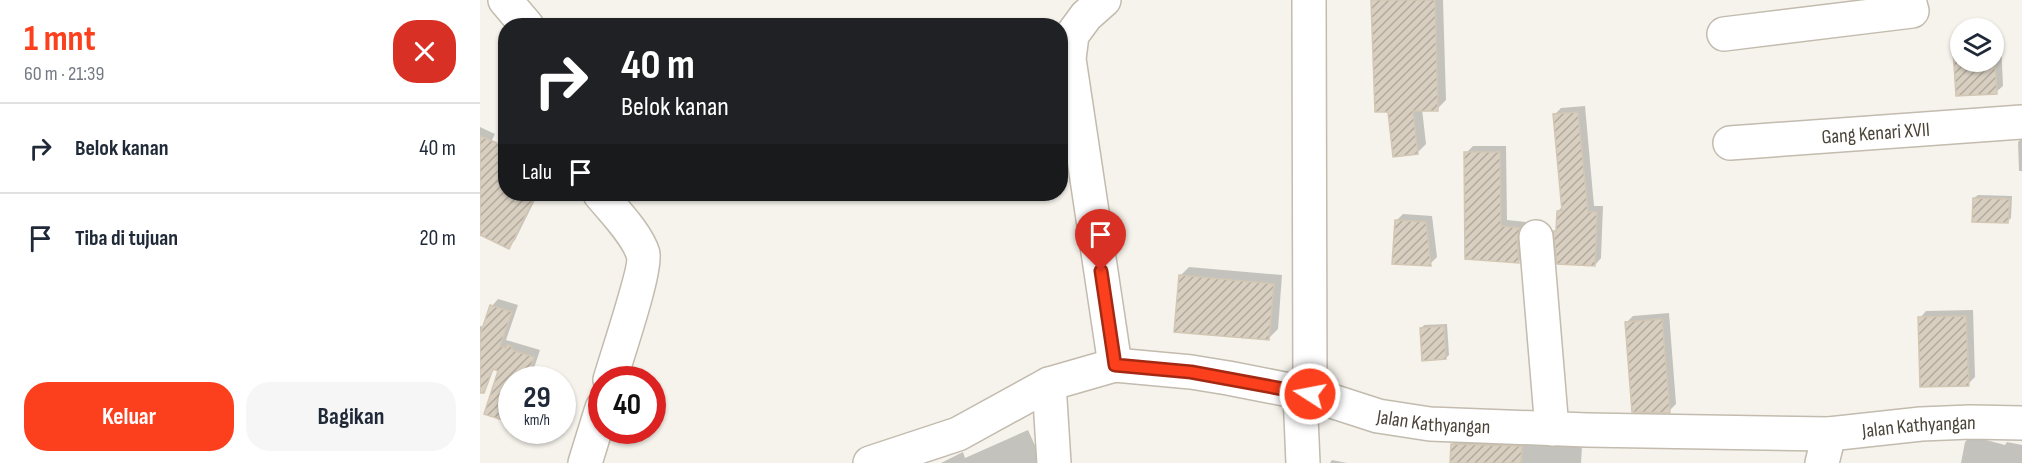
<!DOCTYPE html>
<html lang="id">
<head>
<meta charset="utf-8">
<style>
	body { margin:0; font-family:"Sofia Sans Condensed",sans-serif; background:#f6f6f7; color:#1f2937; height:100vh; display:flex; flex-direction:column; font-size:22px; white-space:nowrap }
	* { box-sizing:border-box; margin:0 }
	p { font-size:20px; color:#747a83 }
	.icon { flex:none; width:33px; height:33px; fill:none; stroke:currentColor; stroke-width:2; stroke-linecap:round; stroke-linejoin:round }
	.map { position:relative; flex:1; overflow:hidden }
	.sheet { display:flex; flex-direction:column; background:#fff; width:480px }
	.sheet>* { flex:none }
	.banner { position:absolute; left:18px; top:18px; width:570px; height:183px; border-radius:24px; box-shadow:0 2px 4px #0004; background:#202124; color:#fff; overflow:hidden }
	.fabs { position:absolute; left:1470px; top:18px; display:grid; gap:12px }
	.fabs a { display:grid; place-items:center; width:54px; height:54px; border-radius:50%; background:#fff; box-shadow:0 2px 4px #0004; font-size:30px }
	.speed { position:absolute; left:18px; top:366px; display:flex; gap:12px; font-size:30px; font-weight:700; text-align:center }
	.speed>* { display:grid; place-content:center; width:78px; height:78px; border-radius:50%; background:#fff; box-shadow:0 2px 4px #0004; line-height:1 }
	.speed small { font-size:15px; font-weight:400 }
	.speed .limit { border:9px solid #d22; background:#fff; color:#111 }
	.pin { position:absolute; display:grid; place-items:center; width:51px; height:51px; color:#fff; margin:-62px -26px; border-radius:50% 50% 50% 0; rotate:-45deg; box-shadow:0 0 6px #0007 }
	.pin .icon { rotate:45deg }
	.me { position:absolute; width:66px; margin:-33px; rotate:281deg; stroke-linejoin:round; filter:drop-shadow(0 0 4px #0008) }
	.turn { display:flex; align-items:center; gap:21px; height:126px; padding:0 24px; font-size:27px }
	.turn .icon { width:78px; height:78px; stroke-width:2.5 }
	.turn b { display:block; font-size:42px; line-height:51px }
	.then { display:flex; align-items:center; height:57px; padding:0 24px; background:#0003; gap:12px; font-size:22px }
	.round { display:grid; place-items:center; flex:none; width:63px; height:63px; border-radius:24px; background:#f6f6f7 }
	.overview { display:flex; align-items:center; justify-content:space-between; height:102px; padding:0 24px }
	h1 { font-size:36px; font-weight:700; line-height:45px; color:#fc3f1d }
	.primary-button { display:flex; gap:12px; margin-top:auto; padding:12px 24px }
	.primary-button a { flex:1; height:69px; border-radius:24px; background:#fc3f1d; color:#fff; font-size:24px; font-weight:700; line-height:69px; text-align:center }
	.primary-button a+a { background:#f6f6f7; color:#1f2937 }
	ul { padding:0; list-style:none }
	li { display:flex; align-items:center; gap:18px; height:90px; padding:0 24px; border-top:2px solid #e0e1e3 }
	li div { flex:1 }
	li b { display:block; font-size:22px }
	li em { font-style:normal }
	main { display:flex; flex:1; min-height:0 }
	.map>svg:first-child { display:block }
	.shadow { fill:#0003 }
	.building { fill:url(#building-hatch); stroke:#d3c7b4; stroke-width:1.5 }
	.lines { fill:none; stroke-linecap:round; stroke-linejoin:round }
	.minor-casing { stroke:#c2bbae; stroke-width:36 }
	.minor { stroke:#fff; stroke-width:33 }
	.route-casing { stroke:#a42913; stroke-width:15 }
	.route { stroke:#fc3f1d; stroke-width:10 }
	.labels { text-anchor:middle; stroke-width:6; stroke-linejoin:round; paint-order:stroke }
	.street-label { font-size:20px; fill:#4b4439; stroke:#fff }
</style>
</head>
<body>
<main>
<section class="sheet">
<div class="overview"><div><h1>1 mnt</h1><p>60 m · 21:39</p></div><a class="round" style="background:#d93025;color:#fff"><svg class="icon" aria-label="close" viewBox="0 0 24 24"><path d="M6 6l12 12M18 6L6 18"/></svg></a></div>
<ul>
<li><svg class="icon" aria-label="right" viewBox="0 0 24 24"><path d="M7 20v-9h11M14 6l5 5-5 5"/></svg><div><b>Belok kanan</b></div><em>40 m</em></li>
<li><svg class="icon" aria-label="arrive" viewBox="0 0 24 24"><path d="M6 21V4h12l-3 4 3 4H6"/></svg><div><b>Tiba di tujuan</b></div><em>20 m</em></li>
</ul>
<div class="primary-button"><a>Keluar</a><a>Bagikan</a></div>
</section>
<div class="map">
<svg width="1542" height="463" viewBox="0 0 1542 463">
	<defs>
		<pattern id="building-hatch" width="6" height="6" patternUnits="userSpaceOnUse" patternTransform="scale(1.5)"><rect width="6" height="6" fill="#d8cfc1"/><path d="M-1 1l2-2M0 6l6-6M5 7l2-2" fill="none" stroke="#b1aa9e"/></pattern>
	</defs>
	<rect width="100%" height="100%" fill="#f6f3ec"/>
	<g class="shadow">
		<polygon points="893,0 963,0 966,100 957,109 942,109 946,144 937,153 909,110"/>
		<polygon points="1514,41 1521,41 1523,86 1516,92 1477,94 1475,50 1480,44 1480,62 1514,62"/>
		<polygon points="1105,106 1114,206 1123,206 1121,258 1115,265 1075,231 1078,229 1078,211 1083,206 1075,114 1081,108"/>
		<polygon points="0,127 15,134 12,140 26,147 26,194 58,194 35,240 28,247 0,226"/>
		<polygon points="1542,138 1542,171 1539,171 1538,142"/>
		<polygon points="993,146 1026,146 1027,220 1046,222 1043,231 1045,254 1039,261 987,258 986,153"/>
		<polygon points="1498,195 1532,196 1531,218 1528,221 1494,198"/>
		<polygon points="923,214 952,216 957,257 950,264 916,221"/>
		<polygon points="709,267 802,275 798,329 789,338 700,276"/>
		<polygon points="18,299 38,305 26,340 60,350 50,380 32,380 20,370 0,363 0,326 4,327 12,306"/>
		<polygon points="1493,310 1495,377 1488,384 1440,318 1446,311"/>
		<polygon points="1189,313 1196,404 1189,411 1146,323 1153,316"/>
		<polygon points="967,324 969,355 966,358 941,329 944,325"/>
		<polygon points="548,430 563,463 461,463 483,452 485,458"/>
		<polygon points="1491,436 1525,445 1527,442 1542,445 1542,463 1481,463 1485,442"/>
		<polygon points="979,437 1102,445 1101,463 972,463 973,444"/>
		<polygon points="852,460 867,463 850,463"/>
	</g>
	<g class="building">
		<polygon points="891,0 955,0 958,111 933,111 938,154 913,157 908,112 895,112"/>
		<polygon points="1514,47 1517,94 1476,96 1473,49 1480,49 1480,62 1514,62"/>
		<polygon points="1098,112 1108,212 1117,212 1115,266 1077,264 1073,231 1076,231 1077,211 1082,211 1073,114"/>
		<polygon points="0,136 26,147 26,194 56,194 29,249 0,235"/>
		<polygon points="984,152 1020,152 1021,226 1040,228 1037,239 1039,263 985,259"/>
		<polygon points="1493,198 1530,199 1528,223 1492,222"/>
		<polygon points="915,220 946,222 951,266 912,264"/>
		<polygon points="699,275 794,284 789,340 694,332"/>
		<polygon points="10,305 32,312 20,346 26,348 27,345 32,346 32,350 54,357 47,380 32,380 32,423 4,414 18,371 13,369 4,393 0,393 0,335"/>
		<polygon points="1486,316 1489,386 1440,387 1438,317"/>
		<polygon points="1182,319 1190,413 1152,412 1145,322"/>
		<polygon points="964,326 966,359 942,361 940,328"/>
		<polygon points="971,444 1042,446 1041,463 970,463"/>
	</g>
	<g class="lines">
		<g class="minor-casing">
			<g id="minor">
				<polyline points="25,0 47,26"/>
				<polyline points="624,0 606,16 592,35 589,59 635,365"/>
				<polyline points="829,0 830,394"/>
				<polyline points="1244,34 1432,11 1429,0"/>
				<path id="s1" d="M1250,143L1542,122"/>
				<path d="M120,194C133,210 157,234 163,254C167,268 136,359 130,380"/>
				<polyline points="1056,237 1072,429"/>
				<polyline points="569,384 574,463"/>
				<polyline points="820,393 823,463"/>
				<polyline points="105,463 122,408"/>
				<path id="s2" d="M390,463L478,434L569,384L635,365L711,372L748,378L830,394L898,416L950,424L1107,430L1349,434L1441,424L1490,422L1542,423"/>
				<polyline points="1342,463 1349,434"/>
			</g>
		</g>
		<use href="#minor" class="minor"/>
	</g>
	<g class="lines">
		<g class="route-casing">
			<polyline id="route" points="621,271 635,365 711,372 830,394"/>
		</g>
		<use href="#route" class="route"/>
	</g>
	<g class="labels">
		<g class="street-label">
			<text dy="7" stroke="none"><textPath href="#s1" startOffset="146">Gang Kenari XVII</textPath></text>
			<text dy="7" stroke="none"><textPath href="#s2" startOffset="590">Jalan Kathyangan</textPath></text>
			<text dy="7" stroke="none"><textPath href="#s2" startOffset="1076">Jalan Kathyangan</textPath></text>
		</g>
	</g>
</svg>
<div class="fabs">
<a><svg class="icon" aria-label="layers" viewBox="0 0 24 24"><path d="M12 4l9 5-9 5-9-5zM3 14l9 5 9-5"/></svg></a>
</div>
<div class="speed"><div>29<small>km/h</small></div><div class="limit">40</div></div>
<div class="pin" style="left:621px;top:271px;background:#d93025"><svg class="icon" aria-label="arrive" viewBox="0 0 24 24"><path d="M6 21V4h12l-3 4 3 4H6"/></svg></div>
<svg class="me" style="left:830px;top:394px" viewBox="-20 -20 40 40"><circle r="17" fill="#fc3f1d" stroke="#fff" stroke-width="3"/><path d="M0-11L8 9 0 5-8 9z" fill="#fff"/></svg>
<div class="banner">
<div class="turn"><svg class="icon" aria-label="right" viewBox="0 0 24 24"><path d="M7 20v-9h11M14 6l5 5-5 5"/></svg><div><b>40 m</b>Belok kanan</div></div>
<div class="then">Lalu<svg class="icon" aria-label="arrive" viewBox="0 0 24 24"><path d="M6 21V4h12l-3 4 3 4H6"/></svg></div>
</div>
</div>
</main>
</body>
</html>
